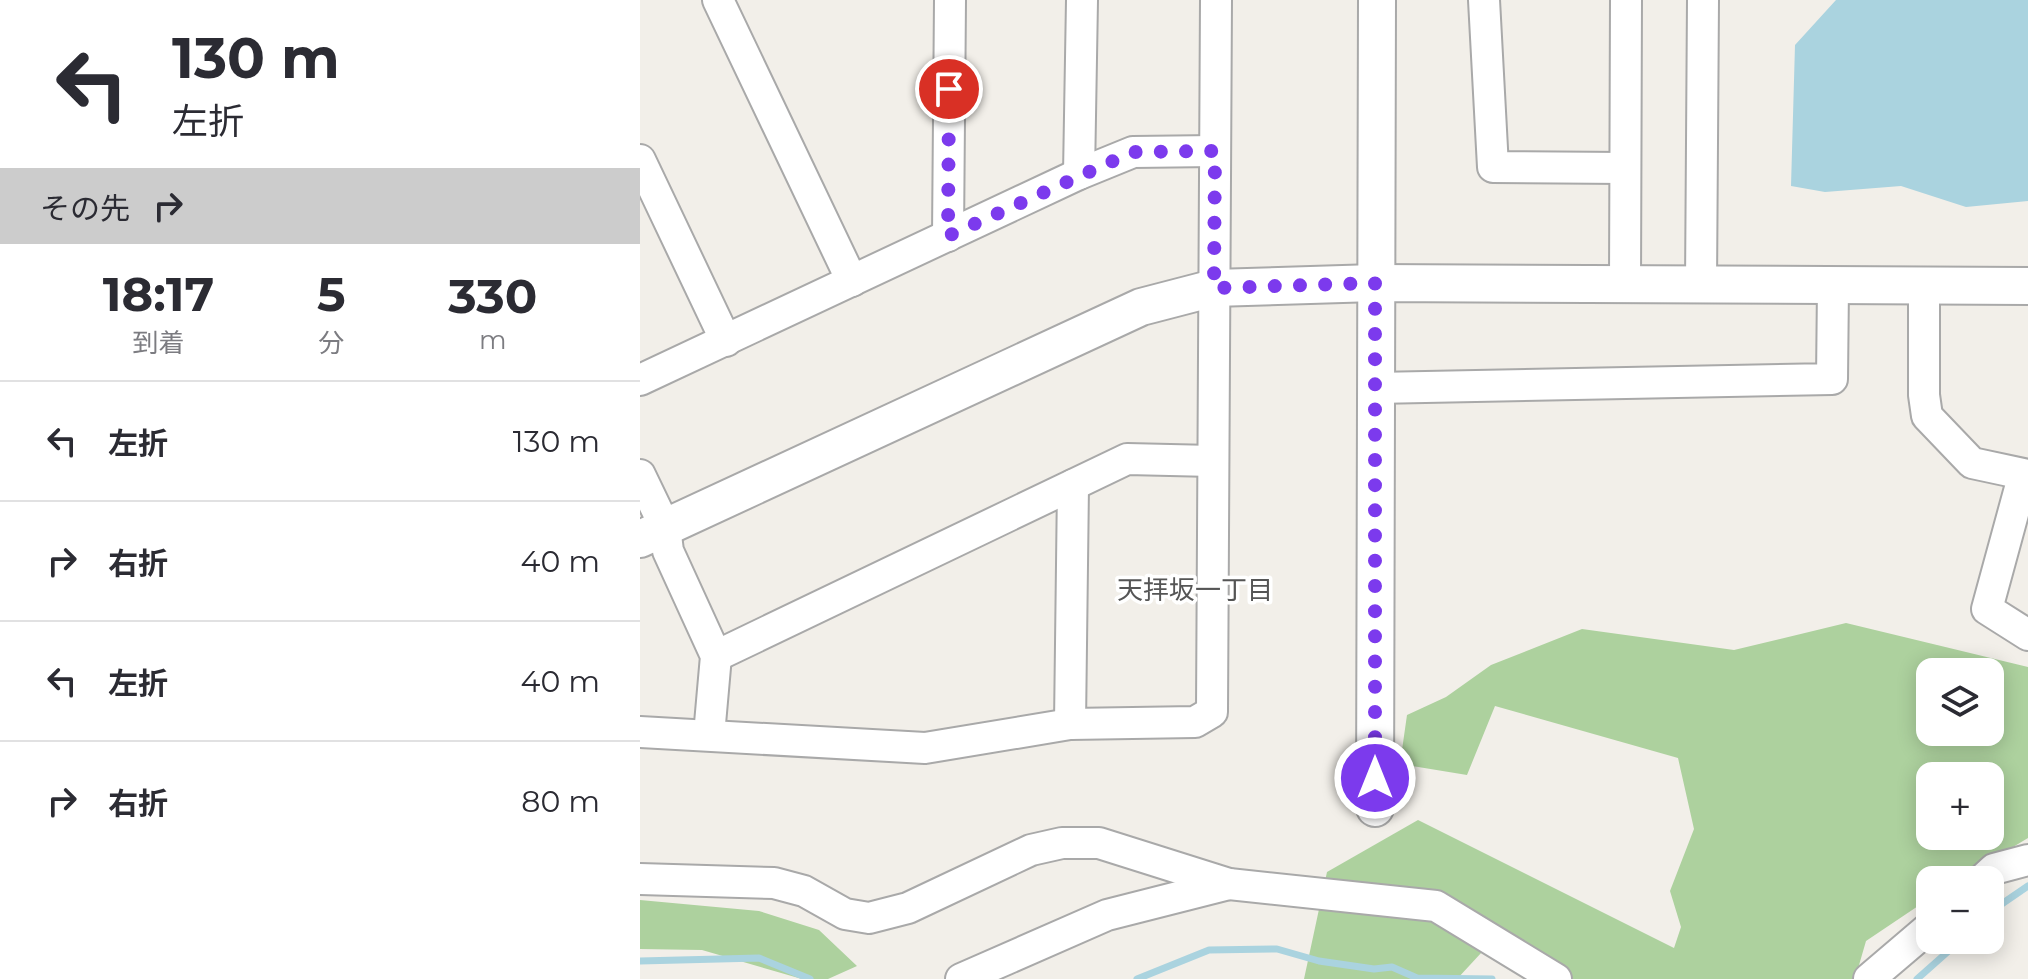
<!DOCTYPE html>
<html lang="ja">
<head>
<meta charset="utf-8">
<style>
	body { margin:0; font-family:Montserrat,"Noto Sans JP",sans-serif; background:#f2f2f3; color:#2b2b33; height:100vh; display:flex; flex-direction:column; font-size:30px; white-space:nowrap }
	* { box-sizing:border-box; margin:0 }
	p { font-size:26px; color:#7c7c81 }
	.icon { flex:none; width:44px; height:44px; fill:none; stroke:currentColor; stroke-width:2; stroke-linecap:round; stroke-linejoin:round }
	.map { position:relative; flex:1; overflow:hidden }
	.side { display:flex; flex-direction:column; background:#fff; width:640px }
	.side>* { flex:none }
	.banner { background:#fff; color:#2b2b33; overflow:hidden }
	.fabs { position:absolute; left:1276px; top:658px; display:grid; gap:16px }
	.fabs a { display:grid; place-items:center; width:88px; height:88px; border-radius:16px; background:#fff; box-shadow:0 4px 20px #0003; font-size:40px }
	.pin { position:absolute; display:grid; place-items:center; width:68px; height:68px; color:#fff; margin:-34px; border:4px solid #fff; border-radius:50%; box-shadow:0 2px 8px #0007 }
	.me { position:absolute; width:88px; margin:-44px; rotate:0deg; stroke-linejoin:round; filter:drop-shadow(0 0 6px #0008) }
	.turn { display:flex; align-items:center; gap:28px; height:168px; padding:0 40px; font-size:36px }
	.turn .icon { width:104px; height:104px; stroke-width:2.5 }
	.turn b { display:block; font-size:56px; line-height:68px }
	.then { display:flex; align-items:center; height:76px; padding:0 40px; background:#0003; gap:16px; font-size:30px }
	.eta { display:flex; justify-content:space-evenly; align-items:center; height:136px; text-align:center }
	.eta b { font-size:48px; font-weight:700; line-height:56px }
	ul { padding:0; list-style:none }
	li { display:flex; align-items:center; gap:24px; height:120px; padding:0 40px; border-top:2px solid #e1e1e2 }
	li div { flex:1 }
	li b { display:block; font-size:30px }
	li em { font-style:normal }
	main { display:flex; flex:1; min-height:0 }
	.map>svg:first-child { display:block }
	.forest { fill:#add19e; fill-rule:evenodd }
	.water { fill:#aad3df }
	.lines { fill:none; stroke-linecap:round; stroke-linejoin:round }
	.stream { stroke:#aad3df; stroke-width:7 }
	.minor-casing { stroke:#a9a9a9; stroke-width:34 }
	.tertiary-casing { stroke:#a9a9a9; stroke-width:40 }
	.minor { stroke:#fff; stroke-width:30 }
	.tertiary { stroke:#fff; stroke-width:36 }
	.route { stroke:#7c3aed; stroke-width:14; stroke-dasharray:0 25.2 }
	.labels { text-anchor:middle; stroke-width:7; stroke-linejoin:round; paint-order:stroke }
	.neighbourhood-label { font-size:26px; fill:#555; stroke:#fff }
</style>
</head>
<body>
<main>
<section class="side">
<div class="banner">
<div class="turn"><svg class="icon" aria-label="left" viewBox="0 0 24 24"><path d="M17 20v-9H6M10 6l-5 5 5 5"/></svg><div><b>130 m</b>左折</div></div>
<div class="then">その先<svg class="icon" aria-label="right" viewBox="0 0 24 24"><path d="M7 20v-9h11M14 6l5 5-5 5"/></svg></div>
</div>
<div class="eta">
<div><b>18:17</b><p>到着</p></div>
<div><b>5</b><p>分</p></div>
<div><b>330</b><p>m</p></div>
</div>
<ul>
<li><svg class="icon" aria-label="left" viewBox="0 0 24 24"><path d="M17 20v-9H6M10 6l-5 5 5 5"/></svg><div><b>左折</b></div><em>130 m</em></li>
<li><svg class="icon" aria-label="right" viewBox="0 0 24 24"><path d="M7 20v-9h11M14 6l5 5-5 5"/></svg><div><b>右折</b></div><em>40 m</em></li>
<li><svg class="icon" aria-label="left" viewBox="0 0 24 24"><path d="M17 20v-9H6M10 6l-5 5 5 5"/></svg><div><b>左折</b></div><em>40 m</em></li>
<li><svg class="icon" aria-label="right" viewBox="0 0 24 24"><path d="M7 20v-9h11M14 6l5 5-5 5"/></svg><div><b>右折</b></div><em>80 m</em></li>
</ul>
</section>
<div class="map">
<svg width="1388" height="979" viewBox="0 0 1388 979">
	<rect width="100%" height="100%" fill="#f2efe9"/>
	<g class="forest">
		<path d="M1206,623L1388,667V838L1318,880H1290V898L1226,941L1215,979H928L854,939L817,979H664L687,872L778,820L1034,948L1041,927L1030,891L1054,829L1038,758L855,706L827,775L760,764L767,715L806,697L851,665L942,629L1094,650ZM1290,672H1350V732H1290ZM1290,776H1350V836H1290Z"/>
		<polygon points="0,900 119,911 179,930 217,966 188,979 162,979 62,950 0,949"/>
	</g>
	<polygon class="water" points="1196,0 1388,0 1388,201 1326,207 1261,186 1185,192 1151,186 1155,45"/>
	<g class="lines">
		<g class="stream">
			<polyline points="1350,912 1388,886"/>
			<polyline points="0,961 119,958 170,979"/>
			<polyline points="497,979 569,950 637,949 679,961 734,969 752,967 777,978 852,979"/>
			<polyline points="1277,979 1321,940"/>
		</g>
		<g class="minor-casing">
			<g id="minor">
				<polyline points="78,0 212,281"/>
				<polyline points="844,0 853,167 985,168"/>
				<polyline points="0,160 86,341"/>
				<polyline points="439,174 442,0"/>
				<polyline points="308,236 310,0"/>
				<polyline points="985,283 986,0"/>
				<polyline points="1061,285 1063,0"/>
				<polyline points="1284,287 1284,395 1287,416 1332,463 1388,475"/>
				<polyline points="0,380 439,174 493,152 575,151"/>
				<polyline points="735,388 1192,379 1193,286"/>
				<polyline points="0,475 25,527 28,551 76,656 69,735"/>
				<polyline points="1383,477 1347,609 1388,635"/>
				<polyline points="76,656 487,459 573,461"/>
				<polyline points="430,724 433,485"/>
				<polyline points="0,732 285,748 430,724 555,722 572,712 576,0"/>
				<polyline points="0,879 134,883 164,891 205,914 229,918 268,908 391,850 422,843 459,843 589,884 796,906 916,979"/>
				<polyline points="1342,880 1354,869 1388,860"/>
				<polyline points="321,979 467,915 589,884"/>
				<polyline points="1229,979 1290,927"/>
			</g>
		</g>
		<g class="tertiary-casing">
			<g id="tertiary">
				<polyline points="0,539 501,307 574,288 735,283 1388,286"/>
				<polyline points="735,808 737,0"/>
			</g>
		</g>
		<use href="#minor" class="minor"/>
		<use href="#tertiary" class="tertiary"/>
	</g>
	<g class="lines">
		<polyline class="route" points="309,89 308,236 493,152 575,151 574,288 735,283 735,778"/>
	</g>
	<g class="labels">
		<g class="neighbourhood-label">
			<text x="555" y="599">天拝坂一丁目</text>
		</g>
	</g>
</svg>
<div class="fabs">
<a><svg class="icon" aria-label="layers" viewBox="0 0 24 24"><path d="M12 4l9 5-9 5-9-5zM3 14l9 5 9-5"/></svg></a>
<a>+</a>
<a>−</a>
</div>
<div class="pin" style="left:309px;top:89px;background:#d93025"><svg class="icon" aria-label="arrive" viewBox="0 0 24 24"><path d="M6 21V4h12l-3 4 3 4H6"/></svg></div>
<svg class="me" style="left:735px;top:778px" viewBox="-20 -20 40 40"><circle r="17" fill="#7c3aed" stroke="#fff" stroke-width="3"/><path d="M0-11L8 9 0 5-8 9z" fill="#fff"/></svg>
</div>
</main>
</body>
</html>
